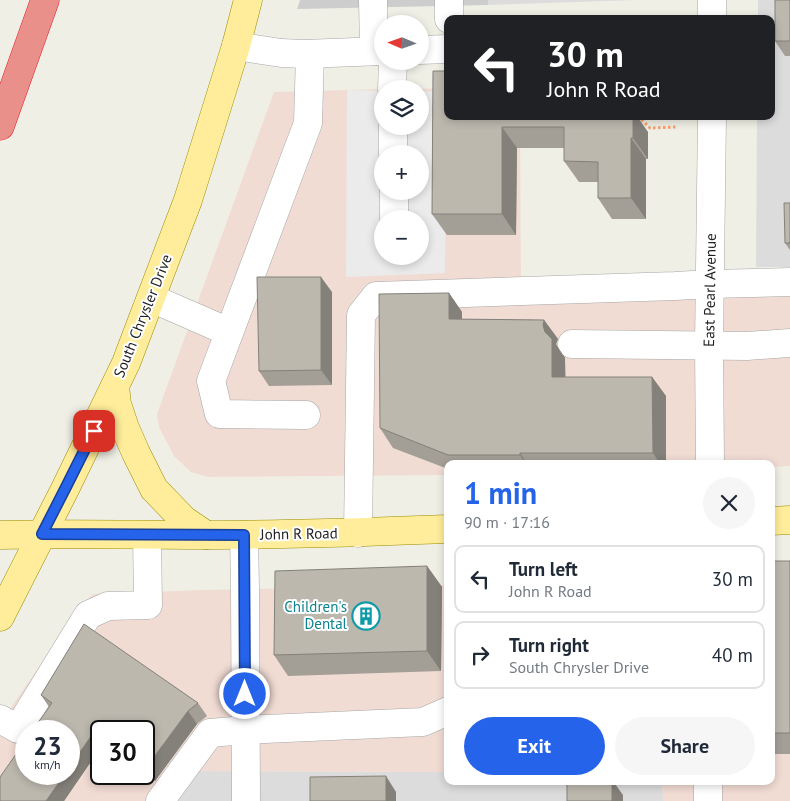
<!DOCTYPE html>
<html lang="en">
<head>
<meta charset="utf-8">
<style>
	body { margin:0; font-family:"PT Sans",sans-serif; background:#f6f6f7; color:#1f2937; height:100vh; display:flex; flex-direction:column; font-size:19px; white-space:nowrap }
	* { box-sizing:border-box; margin:0 }
	p { font-size:16px; color:#747a83 }
	.icon { flex:none; width:28px; height:28px; fill:none; stroke:currentColor; stroke-width:2; stroke-linecap:round; stroke-linejoin:round }
	.map { position:relative; flex:1; overflow:hidden }
	.sheet { position:absolute; left:444px; top:460px; width:331px; height:325px; display:flex; flex-direction:column; background:#fff; border-radius:10px; box-shadow:0 2px 8px #0003 }
	.sheet>* { flex:none }
	.guide { position:absolute; left:444px; top:15px; width:331px; height:105px; border-radius:10px; box-shadow:0 2px 8px #0003; background:#202124; color:#fff; overflow:hidden }
	.needle { width:32px; rotate:272deg }
	.buttons { position:absolute; left:374px; top:15px; display:grid; gap:10px }
	.buttons a { display:grid; place-items:center; width:55px; height:55px; border-radius:50%; background:#fff; box-shadow:0 2px 8px #0003; font-size:25px }
	.speed { position:absolute; left:15px; top:720px; display:flex; gap:10px; font-size:25px; font-weight:700; text-align:center }
	.speed>* { display:grid; place-content:center; width:65px; height:65px; border-radius:50%; background:#fff; box-shadow:0 2px 8px #0003; line-height:1 }
	.speed small { font-size:12px; font-weight:400 }
	.speed .limit { border:2px solid #111; border-radius:8px; background:#fff; color:#111 }
	.pin { position:absolute; display:grid; place-items:center; width:42px; height:42px; color:#fff; margin:-21px; border-radius:10px; box-shadow:0 2px 8px #0006 }
	.me { position:absolute; width:55px; margin:-28px; rotate:0deg; stroke-linejoin:round; filter:drop-shadow(0 0 4px #0008) }
	.turn { display:flex; align-items:center; gap:18px; height:105px; padding:0 20px; font-size:22px }
	.turn .icon { width:65px; height:65px; stroke-width:2.5 }
	.turn b { display:block; font-size:35px; line-height:42px }
	.round { display:grid; place-items:center; flex:none; width:52px; height:52px; border-radius:26px; background:#f6f6f7 }
	.head { display:flex; align-items:center; justify-content:space-between; height:85px; padding:0 20px }
	h1 { font-size:30px; font-weight:600; line-height:38px; color:#2563eb }
	.action { display:flex; gap:10px; margin-top:auto; padding:10px 20px }
	.action a { flex:1; height:58px; border-radius:30px; background:#2563eb; color:#fff; font-size:20px; font-weight:600; line-height:58px; text-align:center }
	.action a+a { background:#f6f6f7; color:#1f2937 }
	ul { padding:0; list-style:none }
	li { display:flex; align-items:center; gap:15px; height:68px; margin:0 10px 8px; padding:0 10px; border:2px solid #e0e1e3; border-radius:10px }
	li div { flex:1 }
	li b { display:block; font-size:19px }
	li em { font-style:normal }
	.map>svg:first-child { display:block }
	.residential { fill:#dddcdc }
	.commercial { fill:#f1dcd4; fill-rule:evenodd }
	.religious { fill:#cdcdcd }
	.parking { fill:#ebebeb; fill-rule:evenodd }
	.lines { fill:none; stroke-linecap:round; stroke-linejoin:round }
	.minor-casing { stroke:#a6a6a6; stroke-width:29 }
	.major-casing { stroke:#9a8e00; stroke-width:29 }
	.highway-casing { stroke:#e11f31; stroke-width:29 }
	.path { stroke:#fe9d68; stroke-width:3; stroke-dasharray:2.5 2.5; stroke-linecap:butt }
	.minor { stroke:#fff; stroke-width:28 }
	.major { stroke:#ffed9b; stroke-width:28 }
	.highway { stroke:#ea908a; stroke-width:28 }
	.wall { fill:#a39e96 }
	.shaded-wall { fill:#84817a }
	.building { fill:#bdb8ae; stroke:#84817a }
	.route-casing { stroke:#184099; stroke-width:12 }
	.route { stroke:#2563eb; stroke-width:9 }
	.labels { text-anchor:middle; stroke-width:4; stroke-linejoin:round; paint-order:stroke }
	.street-label { font-size:15px; fill:#1f1f1f; stroke:#fff }
	.culture-label { font-size:15px; fill:#0d838f; stroke:#fff; text-anchor:end }
</style>
</head>
<body>
<div class="map">
<svg width="790" height="801" viewBox="0 0 790 801">
	<rect width="100%" height="100%" fill="#f0efe5"/>
	<g class="residential">
		<polygon points="488,0 637,0 488,5"/>
		<polygon points="758,0 790,0 790,267 756,267 757,116 771,116 771,19 758,19"/>
		<polygon points="199,771 447,772 448,781 662,781 663,801 178,801"/>
	</g>
	<g class="commercial">
		<path d="M447,88L448,116H520L521,299L790,292V466L771,467V464H448L447,475L208,477L191,472L174,456L159,427L157,414L274,92L382,89V126H420V89H413ZM382,154H420V191H382ZM382,219H420V256H382Z"/>
		<polygon points="790,577 790,801 663,801 662,781 771,781 771,578"/>
		<path d="M447,585V772L199,771L178,801H0V723L85,601L93,594L203,590ZM26,731H69V774H26ZM101,731H144V774H101Z"/>
	</g>
	<polygon class="religious" points="300,0 488,0 488,5 297,9"/>
	<path class="parking" d="M347,90L382,91V126H420V91L446,92L445,273L346,277ZM382,154H420V191H382ZM382,219H420V256H382Z"/>
	<g class="lines">
		<g class="minor-casing">
			<g id="minor">
				<polyline points="373,0 374,51"/>
				<polyline points="449,0 449,19"/>
				<polyline points="712,19 712,0"/>
				<polyline points="236,46 281,53 304,54 382,51"/>
				<polyline points="420,50 448,49"/>
				<polyline points="392,89 393,61"/>
				<polyline points="393,126 393,154"/>
				<polyline points="394,191 394,219"/>
				<polyline points="151,298 229,332"/>
				<polyline points="572,344 747,346 790,343"/>
				<polyline points="306,415 219,414 211,381 308,123 310,54"/>
				<polyline points="710,464 709,345 712,116"/>
				<polyline points="358,533 361,315 376,296 675,286 710,284 790,282"/>
				<polyline points="244,535 245,587 246,801"/>
				<polyline points="0,719 18,729 88,615 108,606 148,605 147,535"/>
				<polyline points="708,781 708,801"/>
				<polyline points="160,801 210,733 245,730 423,722 448,711"/>
			</g>
		</g>
		<g class="major-casing">
			<g id="major">
				<polyline points="115,386 117,404 125,428 136,453 154,489 184,520 206,535"/>
				<polyline points="771,521 790,520"/>
				<path d="M0,535C69,533 139,535 209,535C288,535 368,532 448,529"/>
				<polyline points="0,617 66,487 126,363 188,200 236,46 248,0"/>
			</g>
		</g>
		<g class="highway-casing">
			<polyline id="highway" points="0,126 45,0"/>
		</g>
		<polyline class="path" points="638,116 650,128 676,127"/>
		<use href="#minor" class="minor"/>
		<use href="#major" class="major"/>
		<use href="#highway" class="highway"/>
	</g>
	<g class="wall">
		<polygon points="790,0 790,56 785,56 775,41"/>
		<polygon points="433,71 648,132 648,159 646,159 646,219 612,219 598,198 598,182 579,182 564,161 564,148 517,148 516,235 447,235 432,214"/>
		<polygon points="790,203 790,250 785,243"/>
		<polygon points="332,292 332,385 269,386 259,371"/>
		<polygon points="449,293 462,312 462,319 544,320 558,339 556,344 557,346 565,358 565,377 652,377 666,396 666,464 448,464 448,469 393,448 380,428"/>
		<rect x="771" y="561" width="19" height="193"/>
		<polygon points="427,566 442,587 441,671 288,676 274,655"/>
		<polygon points="41,695 198,703 207,716 197,724 155,781 144,773 144,731 101,731 101,747 64,801 0,801 49,707"/>
	</g>
	<g class="shaded-wall">
		<polygon points="633,116 637,116 648,132 648,159 633,138"/>
		<polygon points="502,127 517,148 516,235 502,214"/>
		<polygon points="631,138 646,159 646,219 631,198"/>
		<polygon points="321,277 332,292 332,385 321,370"/>
		<polygon points="449,293 462,312 462,338 449,319"/>
		<polygon points="544,320 558,339 556,344 557,346 565,358 566,397 552,377 543,325"/>
		<polygon points="652,377 666,396 666,464 660,464 653,453"/>
		<polygon points="520,453 527,464 526,464 520,455"/>
		<polygon points="427,566 442,587 441,671 427,651"/>
		<polygon points="188,711 197,724 155,781 146,768"/>
		<polygon points="94,732 101,742 101,747 64,801 46,801 65,774 69,774 69,768"/>
		<polygon points="386,776 396,792 396,801 386,801"/>
		<polygon points="612,781 613,781 623,795 623,801 612,801"/>
	</g>
	<g class="building">
		<rect x="775" y="0" width="15" height="41"/>
		<polygon points="433,71 448,71 448,116 633,116 633,138 631,138 631,198 598,198 598,162 564,161 564,127 502,127 502,214 432,214"/>
		<polygon points="784,203 790,203 790,243 785,243"/>
		<polygon points="257,277 321,277 321,370 259,371"/>
		<polygon points="449,293 449,319 544,320 543,325 545,332 552,339 552,377 652,377 653,453 520,453 520,455 448,455 380,428 379,294"/>
		<rect x="771" y="561" width="19" height="172"/>
		<polygon points="427,566 427,651 274,655 275,571"/>
		<polygon points="84,624 198,703 188,711 146,768 144,767 144,731 101,731 101,737 94,732 69,768 69,731 32,731 52,703 41,695"/>
		<polygon points="26,740 26,774 65,774 46,801 0,801 0,777"/>
		<polygon points="386,776 386,801 310,801 310,777"/>
		<rect x="567" y="781" width="45" height="20"/>
	</g>
	<g class="lines">
		<g class="route-casing">
			<polyline id="route" points="94,431 66,487 42,534 244,535 245,694"/>
		</g>
		<use href="#route" class="route"/>
	</g>
	<defs>
		<g id="building-ring" transform="scale(1.4375)"><circle r="9.5" fill="#fff" stroke="#0f9aa8" stroke-width="1.5"/><path d="M-4-6H4V6H1V3H-1V6H-4ZM-2.5-4.3h1.7v1.8h-1.7ZM.8-4.3h1.7v1.8H.8ZM-2.5-1h1.7V.8h-1.7ZM.8-1h1.7V.8H.8Z" fill="#0f9aa8"/></g>
	</defs>
	<g fill-rule="evenodd">
		<use href="#building-ring" x="366" y="616"/>
	</g>
	<g class="labels">
		<g class="street-label">
			<text transform="translate(710 290) rotate(-89)" y="5">East Pearl Avenue</text>
			<text transform="translate(143 316) rotate(-68)" y="5">South Chrysler Drive</text>
			<text transform="translate(299 534) rotate(-1)" y="5">John R Road</text>
		</g>
		<g class="culture-label">
			<text x="347" y="612">Children's<tspan x="347" dy="17">Dental</tspan></text>
		</g>
	</g>
</svg>
<div class="buttons">
<a><svg class="needle" viewBox="-14 -14 28 28"><path d="M0-13l5 13h-10z" fill="#e53935"/><path d="M0 13l5-13h-10z" fill="#747a83"/></svg></a>
<a><svg class="icon" aria-label="layers" viewBox="0 0 24 24"><path d="M12 4l9 5-9 5-9-5zM3 14l9 5 9-5"/></svg></a>
<a>+</a>
<a>−</a>
</div>
<div class="speed"><div>23<small>km/h</small></div><div class="limit">30</div></div>
<div class="pin" style="left:94px;top:431px;background:#d93025"><svg class="icon" aria-label="arrive" viewBox="0 0 24 24"><path d="M6 21V4h12l-3 4 3 4H6"/></svg></div>
<svg class="me" style="left:245px;top:694px" viewBox="-20 -20 40 40"><circle r="17" fill="#2563eb" stroke="#fff" stroke-width="3"/><path d="M0-11L8 9 0 5-8 9z" fill="#fff"/></svg>
<div class="guide">
<div class="turn"><svg class="icon" aria-label="left" viewBox="0 0 24 24"><path d="M17 20v-9H6M10 6l-5 5 5 5"/></svg><div><b>30 m</b>John R Road</div></div>
</div>
<section class="sheet">
<div class="head"><div><h1>1 min</h1><p>90 m · 17:16</p></div><a class="round"><svg class="icon" aria-label="close" viewBox="0 0 24 24"><path d="M6 6l12 12M18 6L6 18"/></svg></a></div>
<ul>
<li><svg class="icon" aria-label="left" viewBox="0 0 24 24"><path d="M17 20v-9H6M10 6l-5 5 5 5"/></svg><div><b>Turn left</b><p>John R Road</p></div><em>30 m</em></li>
<li><svg class="icon" aria-label="right" viewBox="0 0 24 24"><path d="M7 20v-9h11M14 6l5 5-5 5"/></svg><div><b>Turn right</b><p>South Chrysler Drive</p></div><em>40 m</em></li>
</ul>
<div class="action"><a>Exit</a><a>Share</a></div>
</section>
</div>
</body>
</html>
